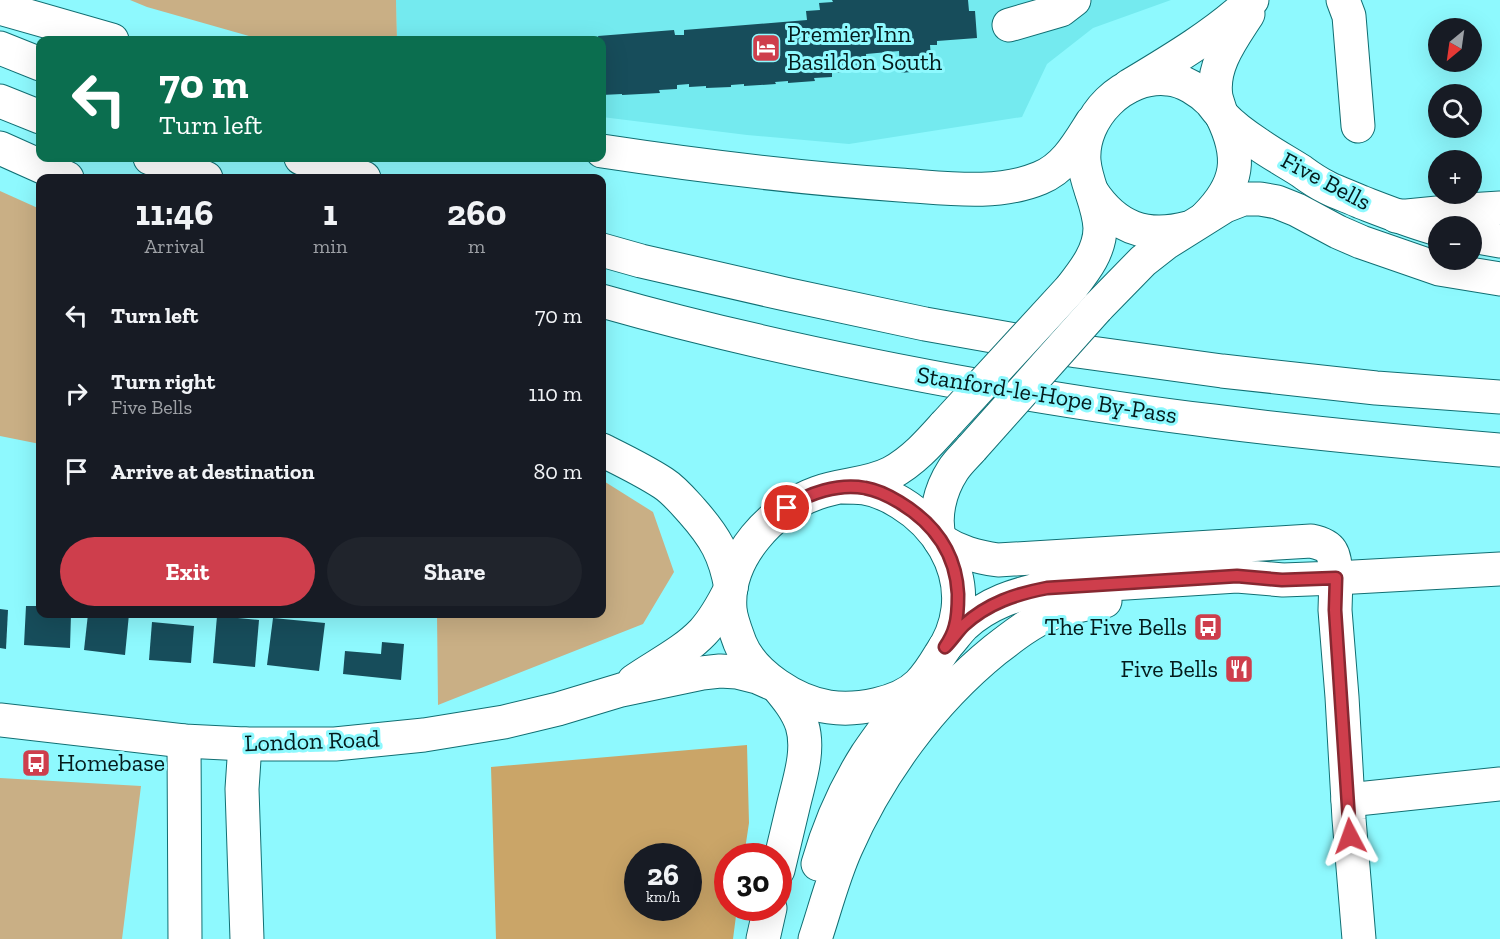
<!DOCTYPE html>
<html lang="en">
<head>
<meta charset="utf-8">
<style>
	body { margin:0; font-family:"Zilla Slab",serif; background:#20242c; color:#f1f3f6; height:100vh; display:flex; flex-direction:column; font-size:22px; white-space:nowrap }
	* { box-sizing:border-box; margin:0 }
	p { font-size:20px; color:#9ea1a6 }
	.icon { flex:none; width:33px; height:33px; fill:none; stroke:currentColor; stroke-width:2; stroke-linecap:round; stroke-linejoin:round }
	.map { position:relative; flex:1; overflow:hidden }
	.sheet { position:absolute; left:36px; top:174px; width:570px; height:444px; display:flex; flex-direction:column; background:#171b24; border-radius:12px; box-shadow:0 6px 24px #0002 }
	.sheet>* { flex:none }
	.top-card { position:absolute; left:36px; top:36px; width:570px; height:126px; border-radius:12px; box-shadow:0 6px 24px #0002; background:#0b6e4f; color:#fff; overflow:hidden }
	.needle { width:39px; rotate:209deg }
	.controls { position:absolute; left:1428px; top:18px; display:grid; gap:12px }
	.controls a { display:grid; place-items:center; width:54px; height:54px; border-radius:50%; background:#171b24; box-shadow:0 6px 24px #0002; font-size:30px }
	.speed { position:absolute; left:624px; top:843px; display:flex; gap:12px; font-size:30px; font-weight:700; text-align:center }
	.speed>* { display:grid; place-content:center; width:78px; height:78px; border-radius:50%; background:#171b24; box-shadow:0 6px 24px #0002; line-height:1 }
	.speed small { font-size:15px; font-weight:400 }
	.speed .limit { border:9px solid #d22; background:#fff; color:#111 }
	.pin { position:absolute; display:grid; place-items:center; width:51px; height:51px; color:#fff; margin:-26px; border:3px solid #fff; border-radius:50%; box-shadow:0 2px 6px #0007 }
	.me { position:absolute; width:66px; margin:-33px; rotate:356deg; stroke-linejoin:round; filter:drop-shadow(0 0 4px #0008) }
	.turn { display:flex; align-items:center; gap:21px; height:126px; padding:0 24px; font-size:27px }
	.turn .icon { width:78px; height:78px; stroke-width:2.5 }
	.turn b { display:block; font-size:42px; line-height:51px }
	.eta { display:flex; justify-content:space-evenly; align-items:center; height:102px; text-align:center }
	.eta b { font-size:36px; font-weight:700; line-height:42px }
	.primary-button { display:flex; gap:12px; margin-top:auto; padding:12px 24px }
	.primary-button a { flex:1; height:69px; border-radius:36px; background:#ce3e4c; color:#fff; font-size:24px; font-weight:700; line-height:69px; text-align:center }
	.primary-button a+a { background:#20242c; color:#f1f3f6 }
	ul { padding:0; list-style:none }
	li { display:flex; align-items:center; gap:18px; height:78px; padding:0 24px }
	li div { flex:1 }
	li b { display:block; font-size:22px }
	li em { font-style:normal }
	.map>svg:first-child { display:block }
	.built { fill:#74eaef }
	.green { fill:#c9af85 }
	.forest { fill:#caa568; fill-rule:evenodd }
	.building { fill:#174d5b }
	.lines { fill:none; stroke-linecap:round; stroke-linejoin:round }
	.minor-casing { stroke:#116f73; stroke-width:35 }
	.major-casing { stroke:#116f73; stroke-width:35 }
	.highway-casing { stroke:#116f73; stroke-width:35 }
	.minor { stroke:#fff; stroke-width:33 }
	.major { stroke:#fff; stroke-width:33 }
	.highway { stroke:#fff; stroke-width:33 }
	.major-bridge-casing { stroke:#116f73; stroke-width:35; stroke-linecap:butt }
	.major-bridge { stroke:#fff; stroke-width:33 }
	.route-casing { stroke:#862831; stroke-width:15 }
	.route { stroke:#ce3e4c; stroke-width:10 }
	.labels { text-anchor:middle; stroke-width:6; stroke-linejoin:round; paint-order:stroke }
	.poi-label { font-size:24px; fill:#041b1c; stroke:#8ef9fe; text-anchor:start }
	.street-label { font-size:24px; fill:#041b1c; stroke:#8ef9fe }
</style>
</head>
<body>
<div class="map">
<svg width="1500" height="939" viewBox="0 0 1500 939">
	<rect width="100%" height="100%" fill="#8ef9fe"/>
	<polygon class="built" points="396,0 1171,0 1093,28 1047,64 1022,117 849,144 747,135 602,117 602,40 397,40"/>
	<g class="green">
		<polygon points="130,0 396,0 397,40 263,40 147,7"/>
		<polygon points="0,191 40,209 40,444 0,436"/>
		<polygon points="602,480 653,512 674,572 643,624 438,705 437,614 602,614"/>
		<polygon points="0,778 141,786 122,939 0,939"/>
	</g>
	<path class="forest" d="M747,745L749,823L744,856H728V908H737L733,939H496L491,767ZM688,856V908H638V856Z"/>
	<g class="building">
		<polygon points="832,0 968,0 969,11 975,11 977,38 937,41 937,45 930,45 932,70 900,73 899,51 866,54 867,70 832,73 832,77 814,78 815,81 788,83 788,81 775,82 776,84 744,86 744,84 731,85 731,87 706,88 706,86 689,87 689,84 677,85 677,89 659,90 660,93 622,95 622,94 602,95 602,40 599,40 598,36 674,30 675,35 684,35 684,30 807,20 806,11 820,10 819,3 833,2"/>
		<polygon points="26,606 40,606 40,614 71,614 70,648 24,645"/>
		<polygon points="0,609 8,610 6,649 0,648"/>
		<polygon points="88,614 129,614 125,655 84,650"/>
		<polygon points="217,616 259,620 255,667 213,663"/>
		<polygon points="273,618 325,623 319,671 267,665"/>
		<polygon points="152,622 194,626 191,663 149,660"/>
		<polygon points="382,642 404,644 401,680 343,674 345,651 381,654"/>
	</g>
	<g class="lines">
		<g class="minor-casing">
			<g id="minor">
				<polyline points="1343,0 1349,16 1358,126"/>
				<polyline points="1009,25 1061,10 1074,0"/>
				<path d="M1129,86C1169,62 1218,33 1252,0"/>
				<path d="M1222,116C1220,110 1218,104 1216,97C1211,66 1232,39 1248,14"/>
				<polyline points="1396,216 1407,216 1468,210 1500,208"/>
				<polyline points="1336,578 1335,610 1342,697 1349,819 1359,939"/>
				<polyline points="184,741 185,939"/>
				<polyline points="245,744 242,789 247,939"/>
				<polyline points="1348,800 1500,784"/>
			</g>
		</g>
		<g class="major-casing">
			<g id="major">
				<path d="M1092,192C1116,228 1146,239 1188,228"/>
				<path d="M1206,217C1239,184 1242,157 1222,116"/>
				<polyline points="1472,236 1500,241"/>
				<path d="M1071,288C1085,270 1100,251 1100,228C1099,204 1086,184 1084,161C1081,117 1124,74 1168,79C1183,80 1200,91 1211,102C1215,107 1218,112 1223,116C1233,127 1246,136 1258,144C1272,154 1287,162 1301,171C1309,177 1318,183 1328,188C1338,193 1350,197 1361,202C1387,212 1412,222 1438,229"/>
				<polyline points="1097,308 1143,261 1166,243 1225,206 1243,199 1260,199 1277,202 1297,210 1338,232 1361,242 1439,269 1500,279"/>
				<path d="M841,487C849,487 857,487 864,488C877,490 890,496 901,503C937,525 963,566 958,609C956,626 950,641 940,655C934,665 927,676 919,684C899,704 856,711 829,707C796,702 753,675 740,643C736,632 731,620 730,609C726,557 772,509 817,493C841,484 868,485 891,473C913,461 929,443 945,425"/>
				<path d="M940,540C959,552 976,557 998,560L1311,541C1336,546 1334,556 1336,578L1283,580L1237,576L1047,588C1016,594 988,603 964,625C957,632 952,640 945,647"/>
				<path d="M940,540C933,517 940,490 953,470C958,462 966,455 972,448"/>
				<path d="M634,681C657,665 684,652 703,632C715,619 723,604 731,588"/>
				<path d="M777,686C787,698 797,710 802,725C810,751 799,781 793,807C788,828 783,849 778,870"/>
				<polyline points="0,720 184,741 245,744 335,744 424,735 504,722 558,709 621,690 702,673 720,671 737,672 757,677 773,684"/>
				<path d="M818,864C829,825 846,787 867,754C882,732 898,711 914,690"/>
				<polyline points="763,939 770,908"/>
				<path d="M815,939C825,909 833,877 846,848C879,773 931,702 995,650C1013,636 1031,622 1052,613C1069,606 1088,604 1105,601"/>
			</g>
		</g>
		<g class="highway-casing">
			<g id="highway">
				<polyline points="0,8 112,40"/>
				<polyline points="0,48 40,64"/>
				<polyline points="0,101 40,117"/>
				<polyline points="0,148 67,178"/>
				<path d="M602,151C701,166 800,178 900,185C946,188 997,196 1040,178C1065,168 1078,144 1092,122"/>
				<polyline points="150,158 206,178"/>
				<polyline points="301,158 364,178"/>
				<polyline points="602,250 641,261 785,294 925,324 1077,351 1222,371 1376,388 1500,397"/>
				<path d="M602,301C728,337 857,364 986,387C1061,400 1137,412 1213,421C1308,433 1404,442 1500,450"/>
				<path d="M602,450C622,460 643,470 663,483C674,490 683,501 692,511C715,537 725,554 731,588"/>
				<polyline points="1336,578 1500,569"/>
			</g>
		</g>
		<use href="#minor" class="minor"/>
		<use href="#major" class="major"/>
		<use href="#highway" class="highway"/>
		<g class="major-bridge-casing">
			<g id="major-bridge">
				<polyline points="945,425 1071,288"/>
				<polyline points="972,448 1097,308"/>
			</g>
		</g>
		<use href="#major-bridge" class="major-bridge"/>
	</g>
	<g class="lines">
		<g class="route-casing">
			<path id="route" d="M787,508C808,493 839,483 865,488C877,490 889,496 899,502C934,523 956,553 958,594C958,605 958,616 955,626C953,634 949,641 945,647C952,640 957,632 964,625C988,603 1016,594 1047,588L1237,576L1282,580L1336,578L1335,610L1350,836"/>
		</g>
		<use href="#route" class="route"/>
	</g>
	<defs>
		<g id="hotel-square" transform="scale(1.5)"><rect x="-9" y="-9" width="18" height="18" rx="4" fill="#ce3e4c" stroke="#8ef9fe"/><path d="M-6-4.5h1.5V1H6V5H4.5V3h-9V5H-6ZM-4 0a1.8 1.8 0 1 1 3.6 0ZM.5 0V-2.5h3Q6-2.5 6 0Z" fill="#fff"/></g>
		<g id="bus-square" transform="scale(1.5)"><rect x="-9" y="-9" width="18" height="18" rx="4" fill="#ce3e4c" stroke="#8ef9fe"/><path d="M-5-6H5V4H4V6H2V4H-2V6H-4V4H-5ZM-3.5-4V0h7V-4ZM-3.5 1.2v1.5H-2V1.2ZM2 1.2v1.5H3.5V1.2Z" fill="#fff"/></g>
		<g id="restaurant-square" transform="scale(1.5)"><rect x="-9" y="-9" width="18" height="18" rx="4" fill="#ce3e4c" stroke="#8ef9fe"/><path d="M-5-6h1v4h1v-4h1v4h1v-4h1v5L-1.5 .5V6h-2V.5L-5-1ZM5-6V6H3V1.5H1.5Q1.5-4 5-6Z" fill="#fff"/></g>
	</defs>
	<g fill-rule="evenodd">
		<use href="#hotel-square" x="766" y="48"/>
		<use href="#bus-square" x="1208" y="627"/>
		<use href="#restaurant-square" x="1239" y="669"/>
		<use href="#bus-square" x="36" y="763"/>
	</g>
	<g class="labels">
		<g class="poi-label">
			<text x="787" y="42">Premier Inn<tspan x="787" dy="28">Basildon South</tspan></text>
			<text x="1187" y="635" text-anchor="end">The Five Bells</text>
			<text x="1218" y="677" text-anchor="end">Five Bells</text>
			<text x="57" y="771">Homebase</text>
		</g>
		<g class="street-label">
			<text transform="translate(1326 181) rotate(28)" y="8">Five Bells</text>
			<text transform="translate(1047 395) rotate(9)" y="8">Stanford-le-Hope By-Pass</text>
			<text transform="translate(312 741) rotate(-2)" y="8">London Road</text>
		</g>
	</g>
</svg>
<div class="controls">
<a><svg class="needle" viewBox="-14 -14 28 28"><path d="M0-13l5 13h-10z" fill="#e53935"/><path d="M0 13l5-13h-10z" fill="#9ea1a6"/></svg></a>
<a><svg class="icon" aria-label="search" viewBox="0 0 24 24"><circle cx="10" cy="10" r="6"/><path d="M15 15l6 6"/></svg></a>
<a>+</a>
<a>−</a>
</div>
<div class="speed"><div>26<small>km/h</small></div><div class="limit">30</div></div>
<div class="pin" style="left:787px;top:508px;background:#d93025"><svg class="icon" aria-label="arrive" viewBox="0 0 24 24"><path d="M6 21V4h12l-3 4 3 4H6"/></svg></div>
<svg class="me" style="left:1350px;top:836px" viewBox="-20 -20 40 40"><path d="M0-17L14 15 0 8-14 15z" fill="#ce3e4c" stroke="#fff" stroke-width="4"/></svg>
<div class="top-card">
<div class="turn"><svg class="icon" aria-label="left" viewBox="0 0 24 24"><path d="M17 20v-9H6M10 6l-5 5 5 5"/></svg><div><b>70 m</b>Turn left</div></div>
</div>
<section class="sheet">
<div class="eta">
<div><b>11:46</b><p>Arrival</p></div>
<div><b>1</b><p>min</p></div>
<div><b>260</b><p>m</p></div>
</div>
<ul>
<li><svg class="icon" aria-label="left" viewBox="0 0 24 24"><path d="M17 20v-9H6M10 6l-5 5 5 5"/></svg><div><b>Turn left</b></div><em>70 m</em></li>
<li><svg class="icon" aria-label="right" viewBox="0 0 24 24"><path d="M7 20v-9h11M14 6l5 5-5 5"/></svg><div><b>Turn right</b><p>Five Bells</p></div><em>110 m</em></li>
<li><svg class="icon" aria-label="arrive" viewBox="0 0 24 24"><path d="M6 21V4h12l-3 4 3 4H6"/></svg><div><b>Arrive at destination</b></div><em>80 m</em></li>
</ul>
<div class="primary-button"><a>Exit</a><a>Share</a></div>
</section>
</div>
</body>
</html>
